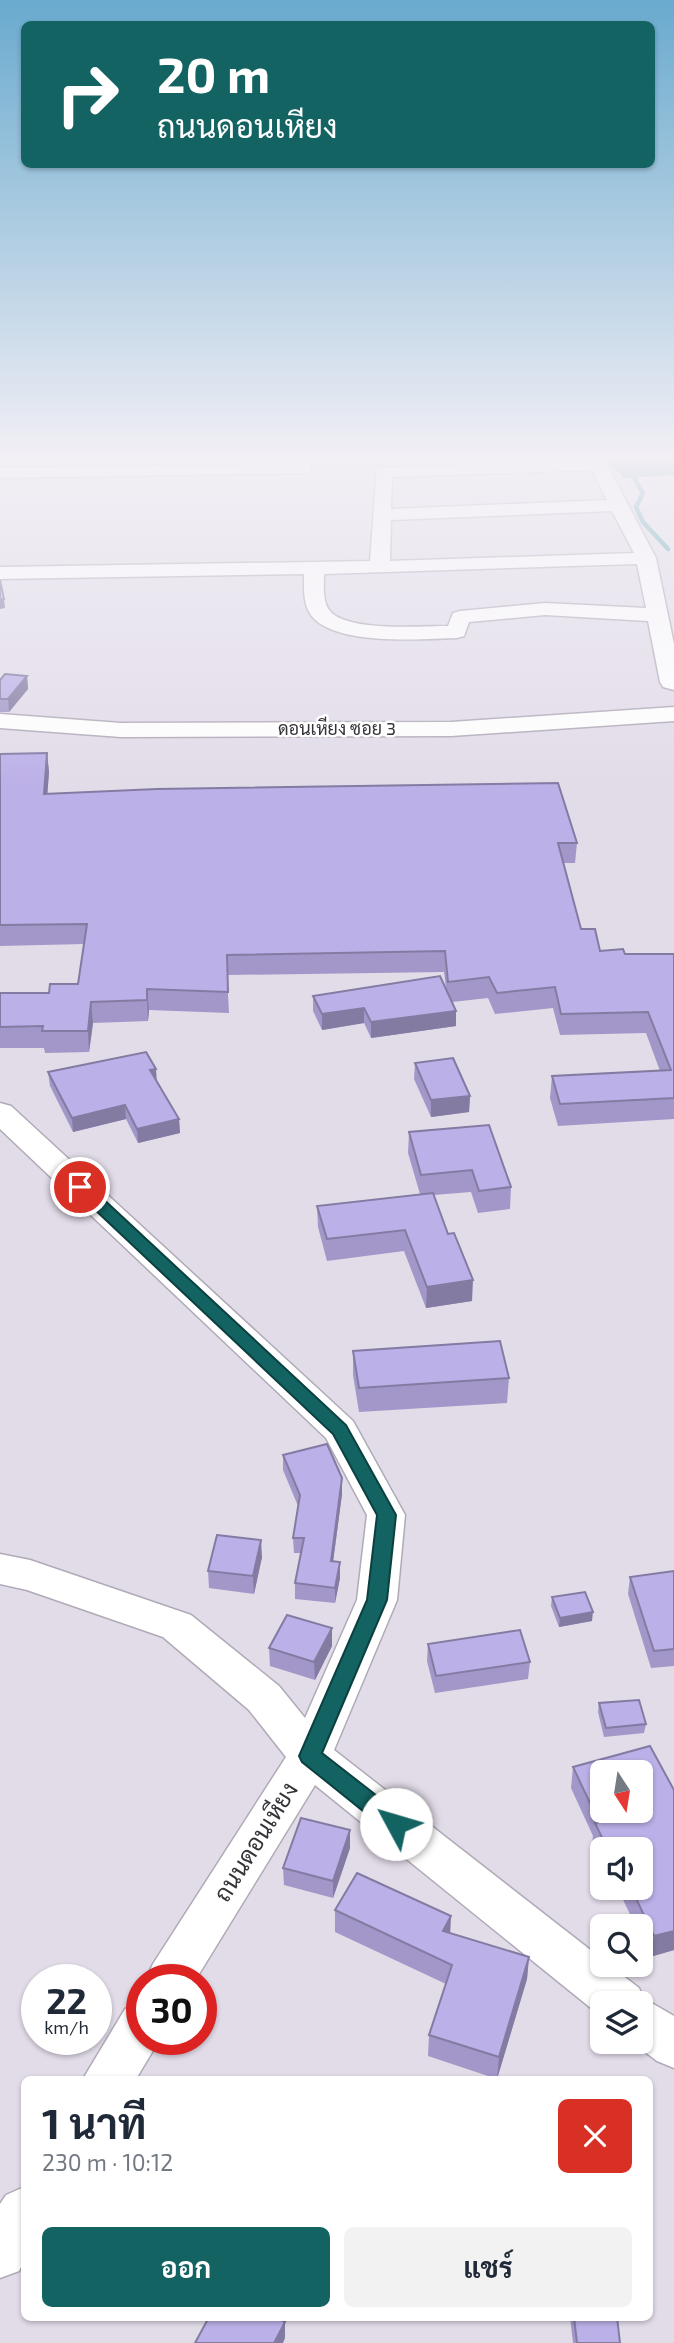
<!DOCTYPE html>
<html lang="th">
<head>
<meta charset="utf-8">
<style>
	body { margin:0; font-family:"Exo 2",Sarabun,sans-serif; background:#f2f2f3; color:#1f2937; height:100vh; display:flex; flex-direction:column; font-size:26px; white-space:nowrap }
	* { box-sizing:border-box; margin:0 }
	p { font-size:23px; color:#747a83 }
	.icon { flex:none; width:38px; height:38px; fill:none; stroke:currentColor; stroke-width:2; stroke-linecap:round; stroke-linejoin:round }
	.map { position:relative; flex:1; overflow:hidden }
	.details { position:absolute; left:21px; top:2076px; width:632px; height:245px; display:flex; flex-direction:column; background:#fff; border-radius:10px; box-shadow:0 2px 5px #0004 }
	.details>* { flex:none }
	.hud { position:absolute; left:21px; top:21px; width:634px; height:147px; border-radius:10px; box-shadow:0 2px 5px #0004; background:#136362; color:#fff; overflow:hidden }
	.needle { width:46px; rotate:168deg }
	.buttons { position:absolute; left:590px; top:1760px; display:grid; gap:14px }
	.buttons a { display:grid; place-items:center; width:63px; height:63px; border-radius:10px; background:#fff; box-shadow:0 2px 5px #0004; font-size:35px }
	.speed { position:absolute; left:21px; top:1964px; display:flex; gap:14px; font-size:35px; font-weight:700; text-align:center }
	.speed>* { display:grid; place-content:center; width:91px; height:91px; border-radius:50%; background:#fff; box-shadow:0 2px 5px #0004; line-height:1 }
	.speed small { font-size:18px; font-weight:400 }
	.speed .limit { border:10px solid #d22; background:#fff; color:#111 }
	.pin { position:absolute; display:grid; place-items:center; width:60px; height:60px; color:#fff; margin:-30px; border:4px solid #fff; border-radius:50%; box-shadow:0 2px 7px #0007 }
	.me { position:absolute; width:77px; margin:-38px; rotate:309deg; stroke-linejoin:round; filter:drop-shadow(0 0 5px #0008) }
	.turn { display:flex; align-items:center; gap:24px; height:147px; padding:0 21px; font-size:32px }
	.turn .icon { width:91px; height:91px; stroke-width:2.5 }
	.turn b { display:block; font-size:49px; line-height:60px }
	.round { display:grid; place-items:center; flex:none; width:74px; height:74px; border-radius:10px; background:#f2f2f3 }
	.head { display:flex; align-items:center; justify-content:space-between; height:119px; padding:0 21px }
	h1 { font-size:42px; font-weight:700; line-height:52px }
	.cta { display:flex; gap:14px; margin-top:auto; padding:14px 21px }
	.cta a { flex:1; height:80px; border-radius:10px; background:#136362; color:#fff; font-size:28px; font-weight:700; line-height:80px; text-align:center }
	.cta a+a { background:#f2f2f3; color:#1f2937 }
	.map>svg:first-child { display:block }
	.water { fill:#4c9ca6 }
	.lines { fill:none; stroke-linecap:round; stroke-linejoin:round }
	.stream { stroke:#4c9ca6; stroke-width:4.5 }
	.minor-casing { stroke:#b0aab7; stroke-width:3 }
	.minor { fill:#fff; fill-rule:evenodd }
	.wall { fill:#a297c8; fill-rule:evenodd }
	.shaded-wall { fill:#847ba2 }
	.building { fill:#bcb0e8; stroke:#847ba2; stroke-width:2; fill-rule:evenodd }
	.route { fill:#136362; stroke:#0c4040; stroke-width:2 }
	.labels { text-anchor:middle; stroke-width:5; stroke-linejoin:round; paint-order:stroke }
	.far-street-label { font-size:18px; fill:#363439; stroke:#fff }
	.near-street-label { font-size:24px; fill:#363439; stroke:#fff }
</style>
</head>
<body>
<div class="map">
<svg width="674" height="2343" viewBox="0 0 674 2343">
	<rect width="100%" height="100%" fill="#e2dce9"/>
	<polygon class="water" points="606,459 674,459 674,475 624,478"/>
	<g class="lines">
		<polyline class="stream" points="634,478 643,493 636,507 643,522 668,549"/>
		<g class="minor-casing">
			<g id="minor">
				<polygon points="294,459 312,459 309,473 0,478 0,468 294,464"/>
				<path d="M604,459L656,558L674,644V690L663,687L660,682L648,621L545,615L469,622L464,636L457,638C423,639 328,647 309,612C303,601 304,586 304,574L0,579V567L370,561L377,468ZM592,470L607,500L391,509L392,477ZM612,511L634,553L390,561L391,520ZM637,564L646,608L545,603L460,611L453,613L448,626C422,626 347,632 330,611C322,602 324,585 324,574Z"/>
				<polygon points="674,707 674,721 451,736 121,737 0,728 0,714 121,723 451,722"/>
				<polygon points="0,1103 11,1106 353,1421 405,1515 397,1600 334,1750 602,1959 602,1965 609,1965 639,1988 643,1998 674,2016 674,2068 657,2061 632,2042 640,2042 640,2004 602,2004 602,2017 315,1785 196,1979 146,1979 153,1964 286,1757 249,1710 163,1637 27,1590 0,1584 0,1554 30,1560 191,1615 279,1686 305,1718 357,1600 367,1515 326,1438 0,1129"/>
				<polygon points="142,2002 142,2039 160,2039 136,2079 83,2079 125,2009"/>
				<polygon points="24,2187 24,2261 19,2271 0,2278 0,2204 6,2195"/>
			</g>
		</g>
		<use href="#minor" class="minor"/>
	</g>
	<g class="wall">
		<polygon points="27,676 28,689 9,712 0,712 0,680"/>
		<polygon points="47,753 49,772 47,794 577,843 575,863 563,863 581,929 600,951 625,954 674,954 674,1119 558,1126 550,1098 552,1076 660,1071 646,1033 560,1035 553,1008 495,1014 488,998 452,1002 456,1011 456,1026 371,1038 364,1023 322,1030 313,1011 313,996 446,988 444,972 227,975 229,1013 149,1010 148,1021 93,1023 89,1052 45,1053 44,1048 0,1048 0,993 49,993 78,984 84,944 0,946 0,754"/>
		<polygon points="415,1063 470,1096 469,1112 431,1117 414,1079"/>
		<polygon points="48,1072 157,1081 179,1119 180,1133 138,1143 126,1119 73,1132 50,1086"/>
		<polygon points="409,1132 511,1187 510,1209 478,1213 471,1192 434,1195 472,1301 426,1308 404,1251 327,1261 318,1227 317,1206 420,1194 408,1153"/>
		<polygon points="353,1351 509,1378 507,1403 359,1412 353,1375"/>
		<polygon points="283,1455 342,1478 342,1494 333,1562 340,1578 335,1603 295,1599 295,1583 301,1553 294,1553 293,1538 298,1506 283,1470"/>
		<polygon points="262,1557 254,1594 209,1588 208,1571"/>
		<polygon points="674,1571 674,1666 651,1668 628,1594 630,1577"/>
		<polygon points="552,1597 592,1621 559,1627 551,1606"/>
		<polygon points="332,1628 332,1646 315,1680 270,1666 269,1648"/>
		<polygon points="428,1644 530,1662 528,1679 435,1693 427,1661"/>
		<polygon points="599,1703 646,1724 644,1733 604,1737 598,1712"/>
		<path d="M650,1746L674,1790V1950L650,1957L640,1937V1927H636L618,1889L615,1890L614,1888H640V1850H602V1864L592,1844L593,1836L571,1788L573,1767ZM602,1773H640V1811H602Z"/>
		<polygon points="350,1848 333,1898 284,1885 283,1868"/>
		<polygon points="335,1910 450,1933 529,1957 527,1979 497,2079 428,2056 429,2035 446,1984 335,1932"/>
		<polygon points="570,2317 617,2317 620,2343 573,2343"/>
	</g>
	<g class="shaded-wall">
		<polygon points="0,599 4,599 5,608 0,609"/>
		<polygon points="27,676 28,689 9,712 8,699"/>
		<polygon points="47,753 49,772 46,813 44,794"/>
		<polygon points="147,989 149,1010 148,1021 147,1000"/>
		<polygon points="91,1002 93,1023 89,1052 88,1031"/>
		<polygon points="364,1008 364,1023 322,1030 322,1014"/>
		<polygon points="456,1011 456,1026 371,1038 371,1022"/>
		<polygon points="156,1069 157,1083 150,1070"/>
		<polygon points="470,1096 469,1112 431,1117 431,1100"/>
		<polygon points="125,1105 126,1119 73,1132 72,1118"/>
		<polygon points="179,1119 180,1133 138,1143 137,1129"/>
		<polygon points="473,1280 472,1301 426,1308 427,1287"/>
		<polygon points="342,1478 342,1494 331,1577 331,1561"/>
		<polygon points="261,1540 262,1557 254,1594 253,1576"/>
		<polygon points="340,1562 340,1578 335,1603 335,1588"/>
		<polygon points="593,1612 592,1621 559,1627 560,1618"/>
		<polygon points="332,1628 332,1646 315,1680 314,1662"/>
		<polygon points="350,1830 350,1848 333,1898 333,1881"/>
		<polygon points="451,1916 450,1938 443,1931"/>
		<polygon points="674,1931 674,1950 650,1957 654,1936"/>
		<polygon points="529,1957 527,1979 497,2079 499,2057"/>
		<polygon points="285,2322 285,2338 283,2343 274,2343"/>
	</g>
	<g class="building">
		<polygon points="0,580 4,599 0,599"/>
		<polygon points="5,674 27,676 8,699 0,699 0,680"/>
		<polygon points="47,753 44,794 157,789 558,783 577,843 558,843 581,929 595,929 600,951 623,949 625,954 674,954 674,1098 560,1104 552,1076 671,1070 648,1012 561,1014 555,987 497,993 489,977 448,982 445,951 227,955 228,992 147,989 147,1000 91,1002 88,1031 42,1031 43,1026 0,1027 0,993 49,993 50,984 78,984 87,924 0,925 0,754"/>
		<polygon points="440,976 456,1011 371,1022 364,1008 322,1014 313,996"/>
		<polygon points="146,1052 156,1069 150,1070 179,1119 137,1129 125,1105 72,1118 48,1072"/>
		<polygon points="453,1058 470,1096 431,1100 415,1063"/>
		<polygon points="489,1125 511,1187 479,1191 472,1170 421,1175 409,1132"/>
		<polygon points="433,1193 448,1234 454,1233 473,1280 427,1287 405,1230 327,1239 317,1206"/>
		<polygon points="500,1341 509,1378 359,1388 353,1351"/>
		<polygon points="327,1444 342,1478 331,1561 340,1562 335,1588 295,1583 304,1538 293,1538 300,1495 283,1455"/>
		<polygon points="217,1535 261,1540 253,1576 208,1571"/>
		<polygon points="674,1571 674,1649 654,1651 630,1577"/>
		<polygon points="585,1592 593,1612 560,1618 552,1597"/>
		<polygon points="287,1615 332,1628 314,1662 269,1648"/>
		<polygon points="520,1630 530,1662 436,1676 428,1644"/>
		<polygon points="639,1700 646,1724 606,1728 599,1703"/>
		<path d="M650,1746L674,1790V1931L654,1936L631,1888H640V1850H608L595,1823L599,1822L573,1767ZM602,1773H640V1811H602Z"/>
		<polygon points="301,1818 350,1830 333,1881 283,1868"/>
		<polygon points="357,1873 451,1916 443,1931 529,1957 499,2057 429,2035 452,1965 335,1910"/>
		<polygon points="209,2317 276,2317 285,2322 274,2343 195,2343"/>
		<polygon points="574,2317 617,2317 620,2343 577,2343"/>
	</g>
	<linearGradient id="sky" x2="0" y2="1"><stop stop-color="#69aace"/><stop offset="0.58" stop-color="#f2eff5"/><stop offset="1" stop-color="#f2eff5" stop-opacity="0"/></linearGradient>
	<rect width="674" height="787" fill="url(#sky)"/>
	<polygon class="route" points="80,1182 86,1183 346,1425 396,1515 387,1600 322,1753 404,1817 407,1824 404,1831 396,1834 388,1831 302,1762 299,1756 367,1600 377,1515 333,1434 74,1190 74,1183"/>
	<g class="labels">
		<g class="far-street-label">
			<text x="337" y="735">ดอนเหียง ซอย 3</text>
		</g>
		<g class="near-street-label">
			<text transform="translate(256 1842) rotate(-58)" y="8">ถนนดอนเหียง</text>
		</g>
	</g>
</svg>
<div class="buttons">
<a><svg class="needle" viewBox="-14 -14 28 28"><path d="M0-13l5 13h-10z" fill="#e53935"/><path d="M0 13l5-13h-10z" fill="#747a83"/></svg></a>
<a><svg class="icon" aria-label="sound" viewBox="0 0 24 24"><path d="M4 9h4l5-4v14l-5-4H4zM17 9q2 3 0 6"/></svg></a>
<a><svg class="icon" aria-label="search" viewBox="0 0 24 24"><circle cx="10" cy="10" r="6"/><path d="M15 15l6 6"/></svg></a>
<a><svg class="icon" aria-label="layers" viewBox="0 0 24 24"><path d="M12 4l9 5-9 5-9-5zM3 14l9 5 9-5"/></svg></a>
</div>
<div class="speed"><div>22<small>km/h</small></div><div class="limit">30</div></div>
<div class="pin" style="left:80px;top:1187px;background:#d93025"><svg class="icon" aria-label="arrive" viewBox="0 0 24 24"><path d="M6 21V4h12l-3 4 3 4H6"/></svg></div>
<svg class="me" style="left:396px;top:1824px" viewBox="-20 -20 40 40"><circle r="19" fill="#fff"/><path d="M0-13L10 11 0 6-10 11z" fill="#136362"/></svg>
<div class="hud">
<div class="turn"><svg class="icon" aria-label="right" viewBox="0 0 24 24"><path d="M7 20v-9h11M14 6l5 5-5 5"/></svg><div><b>20 m</b>ถนนดอนเหียง</div></div>
</div>
<section class="details">
<div class="head"><div><h1>1 นาที</h1><p>230 m · 10:12</p></div><a class="round" style="background:#d93025;color:#fff"><svg class="icon" aria-label="close" viewBox="0 0 24 24"><path d="M6 6l12 12M18 6L6 18"/></svg></a></div>
<div class="cta"><a>ออก</a><a>แชร์</a></div>
</section>
</div>
</body>
</html>
